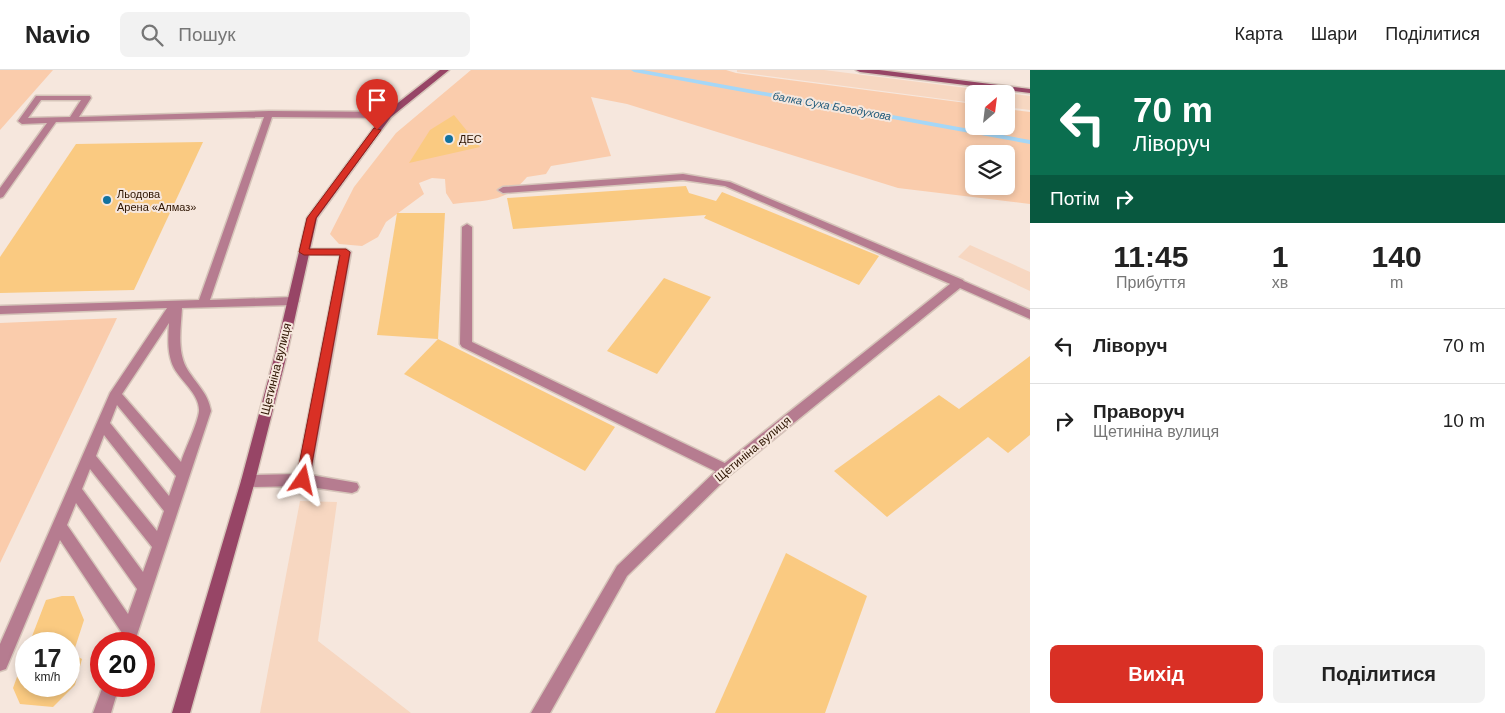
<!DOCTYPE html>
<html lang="uk">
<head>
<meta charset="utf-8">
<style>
	body { margin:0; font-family:Arial,sans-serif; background:#f2f2f2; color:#222; height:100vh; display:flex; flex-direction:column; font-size:19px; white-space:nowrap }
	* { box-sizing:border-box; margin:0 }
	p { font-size:16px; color:#767676 }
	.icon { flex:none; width:28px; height:28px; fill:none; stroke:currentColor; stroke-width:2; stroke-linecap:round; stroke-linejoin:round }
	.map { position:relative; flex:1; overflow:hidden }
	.side { display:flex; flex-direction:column; background:#fff; width:475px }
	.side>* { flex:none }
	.banner { background:#0b6e4f; color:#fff; overflow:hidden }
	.needle { width:32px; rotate:28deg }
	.tools { position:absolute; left:965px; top:15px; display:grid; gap:10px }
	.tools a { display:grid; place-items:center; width:50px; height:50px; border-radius:8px; background:#fff; box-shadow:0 2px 8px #0003; font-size:25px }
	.speed { position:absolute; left:15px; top:562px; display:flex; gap:10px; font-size:25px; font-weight:700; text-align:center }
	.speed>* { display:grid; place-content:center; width:65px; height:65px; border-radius:50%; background:#fff; box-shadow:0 2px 8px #0003; line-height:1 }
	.speed small { font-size:12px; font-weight:400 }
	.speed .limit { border:8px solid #d22; background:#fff; color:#111 }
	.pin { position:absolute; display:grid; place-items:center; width:42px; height:42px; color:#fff; margin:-51px -21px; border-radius:50% 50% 50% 0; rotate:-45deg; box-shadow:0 0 5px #0007 }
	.pin .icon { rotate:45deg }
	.me { position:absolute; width:55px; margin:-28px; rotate:11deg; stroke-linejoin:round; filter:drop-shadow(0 0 4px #0008) }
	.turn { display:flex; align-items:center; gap:18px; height:105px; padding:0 20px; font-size:22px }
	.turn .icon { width:65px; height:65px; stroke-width:2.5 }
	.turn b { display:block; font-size:35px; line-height:42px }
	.then { display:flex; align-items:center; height:48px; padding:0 20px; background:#0003; gap:10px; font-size:19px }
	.eta { display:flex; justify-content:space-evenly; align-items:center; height:85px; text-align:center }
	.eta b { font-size:30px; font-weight:700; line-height:35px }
	.primary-button { display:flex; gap:10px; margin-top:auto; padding:10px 20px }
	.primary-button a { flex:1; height:58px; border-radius:8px; background:#d93025; color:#fff; font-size:20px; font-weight:700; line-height:58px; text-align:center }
	.primary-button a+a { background:#f2f2f2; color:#222 }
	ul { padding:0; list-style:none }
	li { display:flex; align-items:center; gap:15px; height:75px; padding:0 20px; border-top:1px solid #e0e0e0 }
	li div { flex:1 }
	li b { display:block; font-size:19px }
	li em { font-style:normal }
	header { display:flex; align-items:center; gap:30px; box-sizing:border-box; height:70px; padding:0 25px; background:#fff; border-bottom:1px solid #e0e0e0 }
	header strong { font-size:24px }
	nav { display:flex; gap:28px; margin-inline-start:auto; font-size:18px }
	.search { width:350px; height:45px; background:#f2f2f2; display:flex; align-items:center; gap:12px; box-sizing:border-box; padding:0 18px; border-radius:8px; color:#767676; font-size:19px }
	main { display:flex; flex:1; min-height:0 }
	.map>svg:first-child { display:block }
	.built { fill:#f7d7c1 }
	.green { fill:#faccac; fill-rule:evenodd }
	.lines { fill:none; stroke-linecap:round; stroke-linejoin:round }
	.stream { fill:#a5d7f7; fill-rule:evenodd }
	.building { fill:#faca81 }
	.lane-casing { stroke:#d6c5ba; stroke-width:3 }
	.street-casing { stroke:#d6c5ba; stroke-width:3 }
	.secondary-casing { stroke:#d6c5ba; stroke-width:3 }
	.lane { fill:#b67c90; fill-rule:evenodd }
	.street { fill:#b67c90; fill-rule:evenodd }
	.secondary { fill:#974566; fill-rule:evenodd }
	.route { fill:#d93025; stroke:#8d1f18 }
	.poi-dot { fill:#12729f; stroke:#f6e7dd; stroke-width:2 }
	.labels { text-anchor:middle; stroke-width:4; stroke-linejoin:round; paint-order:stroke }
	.far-water-label { font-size:11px; font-style:italic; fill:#1e597a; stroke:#f6e7dd }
	.far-poi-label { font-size:11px; fill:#2d1401; stroke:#f6e7dd; text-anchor:start }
	.street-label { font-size:12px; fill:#2d1401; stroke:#f6e7dd }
</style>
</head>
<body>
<header>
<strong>Navio</strong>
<div class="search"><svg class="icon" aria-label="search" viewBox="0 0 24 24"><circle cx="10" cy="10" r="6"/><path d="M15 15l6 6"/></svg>Пошук</div>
<nav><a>Карта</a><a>Шари</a><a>Поділитися</a></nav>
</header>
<main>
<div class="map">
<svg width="1030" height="643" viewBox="0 0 1030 643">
	<rect width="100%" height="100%" fill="#f6e7dd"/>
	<g class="built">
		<polygon points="737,0 824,0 1030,26 1030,40 1006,37 1006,24 974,24 974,33 737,2"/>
		<polygon points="970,175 1030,202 1030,221 958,187"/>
		<polygon points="300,431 337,432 318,571 411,643 260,643"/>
	</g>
	<g class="green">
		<polygon points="0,0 53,0 0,60"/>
		<path d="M471,0H726L736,3L974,34V56H1006V39L1030,42V134L898,118L627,34L591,27L611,86L551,96L546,104L527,107C505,134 484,130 453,134L446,123L445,109L432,108L419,113L424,124L386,152L378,167L362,176L339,174L330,164L354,117L396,63ZM974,84H1006V116H974Z"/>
		<polygon points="117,248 0,493 0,253"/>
	</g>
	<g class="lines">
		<polygon class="stream" points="631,0 643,0 1030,70 1030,74 634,2"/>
	</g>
	<g class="building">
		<polygon points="454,45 480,77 409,93 430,60"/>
		<polygon points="203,72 134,220 0,223 0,187 76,74"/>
		<polygon points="686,116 689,123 716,131 722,122 879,186 859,215 704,148 706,145 513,159 507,128"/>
		<polygon points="397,143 445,143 438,269 377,265"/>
		<polygon points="664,208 711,227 657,304 607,281"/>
		<polygon points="438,269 615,357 585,401 404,304"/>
		<polygon points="1030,286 1030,365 1008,383 988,367 887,447 834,401 939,325 959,339"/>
		<polygon points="786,483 867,526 825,643 715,643"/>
		<polygon points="62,526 74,526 84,550 73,584 82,589 75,615 53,637 20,634 13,618 26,582 26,616 69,616 69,574 29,574 46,530"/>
	</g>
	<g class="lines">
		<g class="lane-casing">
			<g id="lane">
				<path d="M36,26H90L91,28L79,47L269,41L388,42L392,45L388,48L272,47L210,230L293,227L299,231L293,235L182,238C181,257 177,279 186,297C195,313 208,322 211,341L134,574H118L122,563L60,470L6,599L0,601V574L110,323L167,238L0,244V236L199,230L264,47L56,52L3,127L0,128V118L47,53L22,54L18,51ZM41,30H81L70,47L28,48ZM169,253C168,268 167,284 174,298C181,311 200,325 199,341C198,353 185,379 181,392L122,324ZM117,335L176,406L169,426L110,353ZM104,365L164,441L157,461L96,386ZM90,399L152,477L143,502L82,419ZM76,433L137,519L128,544L67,455Z"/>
				<polygon points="683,104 730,112 963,210 964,213 963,216 955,216 725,116 683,110 503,123 498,120 503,117"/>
				<polygon points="467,154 472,157 472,272 731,396 733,400 731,404 726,406 721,404 462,277 460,274 462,157"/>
				<polygon points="304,179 346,179 351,182 311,405 357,413 359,417 357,421 352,423 303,416 248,417 243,415 241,411 243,407 248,405 297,404 340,185 300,184 299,182 300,180"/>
				<polygon points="103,616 119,616 111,643 93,643"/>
			</g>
		</g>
		<g class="street-casing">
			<polygon id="street" points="959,209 1030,240 1030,249 960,218 731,404 627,506 550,643 531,643 617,496 721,396 955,210"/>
		</g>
		<g class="secondary-casing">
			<g id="secondary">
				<polygon points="440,0 449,0 391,47 317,148 286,288 255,411 190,643 172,643 241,411 274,288 307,148 385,43"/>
				<polygon points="856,0 879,0 1030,19 1030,23 860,2"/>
			</g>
		</g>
		<use href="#lane" class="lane"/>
		<use href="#street" class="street"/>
		<use href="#secondary" class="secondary"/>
	</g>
	<polygon class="route" points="374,58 381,60 316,148 309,179 346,179 350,182 309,410 307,414 303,415 298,414 296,410 340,185 304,185 299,182 307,148"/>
	<g class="poi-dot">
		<circle cx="449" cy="69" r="5"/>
		<circle cx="107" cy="130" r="5"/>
	</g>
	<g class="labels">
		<g class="far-water-label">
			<text transform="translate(832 36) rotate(10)" y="4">балка Суха Богодухова</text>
		</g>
		<g class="far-poi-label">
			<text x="459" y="73">ДЕС</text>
			<text x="117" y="128">Льодова<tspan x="117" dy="13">Арена «Алмаз»</tspan></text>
		</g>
		<g class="street-label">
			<text transform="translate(276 299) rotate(-76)" y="4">Щетиніна вулиця</text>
			<text transform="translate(753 379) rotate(-40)" y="4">Щетиніна вулиця</text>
		</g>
	</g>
</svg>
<div class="tools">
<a><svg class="needle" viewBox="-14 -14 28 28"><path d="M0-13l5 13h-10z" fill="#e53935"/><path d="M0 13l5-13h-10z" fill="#767676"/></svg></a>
<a><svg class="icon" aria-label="layers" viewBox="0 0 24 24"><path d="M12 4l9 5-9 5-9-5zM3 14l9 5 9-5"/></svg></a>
</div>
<div class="speed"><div>17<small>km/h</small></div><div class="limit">20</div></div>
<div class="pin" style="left:377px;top:60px;background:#d93025"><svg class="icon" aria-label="arrive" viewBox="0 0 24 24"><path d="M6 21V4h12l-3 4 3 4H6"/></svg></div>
<svg class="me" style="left:303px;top:410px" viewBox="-20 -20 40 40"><path d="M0-17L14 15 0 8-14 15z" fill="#d93025" stroke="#fff" stroke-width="4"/></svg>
</div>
<section class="side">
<div class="banner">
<div class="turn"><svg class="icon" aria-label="left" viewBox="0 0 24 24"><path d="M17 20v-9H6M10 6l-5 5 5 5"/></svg><div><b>70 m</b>Ліворуч</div></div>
<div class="then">Потім<svg class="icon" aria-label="right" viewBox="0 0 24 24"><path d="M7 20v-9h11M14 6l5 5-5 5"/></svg></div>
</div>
<div class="eta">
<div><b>11:45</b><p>Прибуття</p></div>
<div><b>1</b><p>хв</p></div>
<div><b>140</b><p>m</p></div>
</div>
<ul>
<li><svg class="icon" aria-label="left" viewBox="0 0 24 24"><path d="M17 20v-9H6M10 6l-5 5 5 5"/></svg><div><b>Ліворуч</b></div><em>70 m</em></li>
<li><svg class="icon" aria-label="right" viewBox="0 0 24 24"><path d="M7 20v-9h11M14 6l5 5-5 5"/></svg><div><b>Праворуч</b><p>Щетиніна вулиця</p></div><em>10 m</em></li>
</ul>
<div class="primary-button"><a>Вихід</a><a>Поділитися</a></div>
</section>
</main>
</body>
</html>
